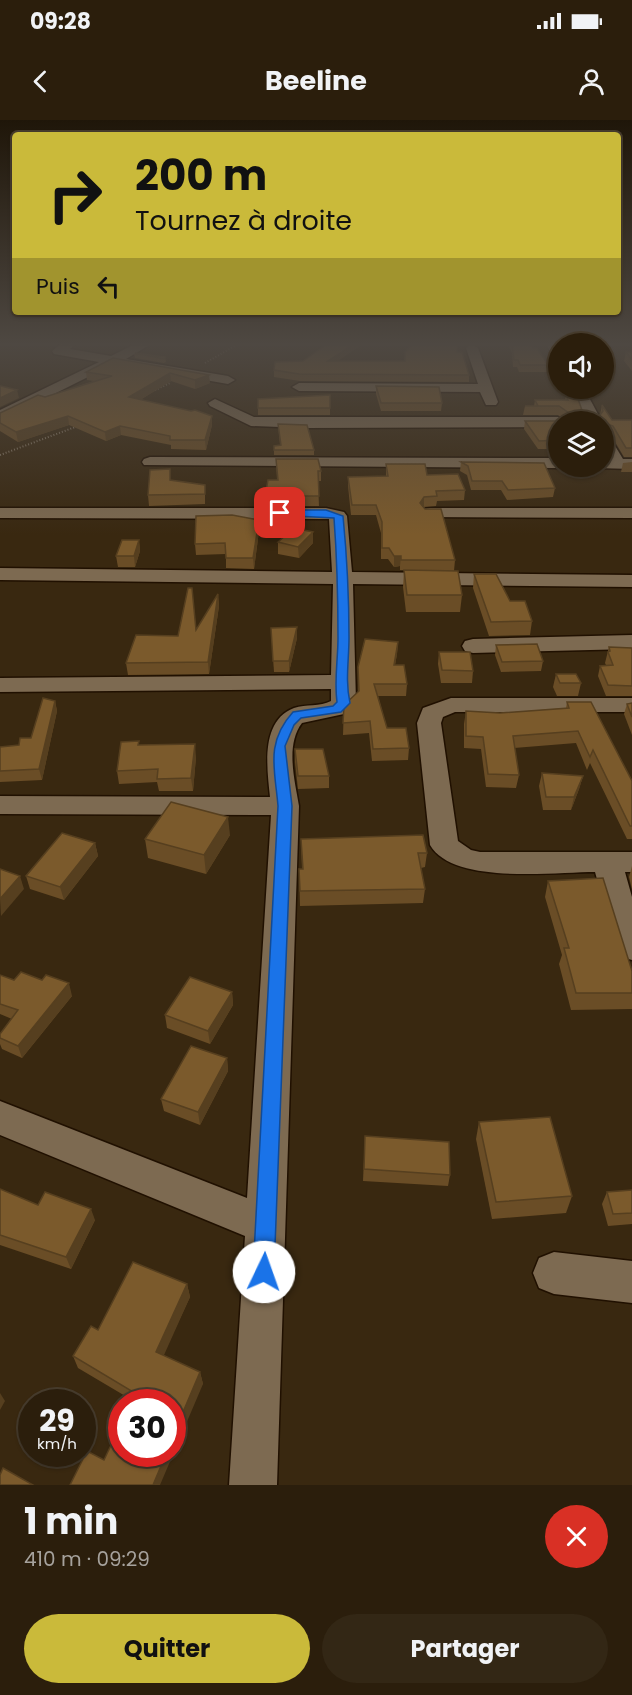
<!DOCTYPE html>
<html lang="fr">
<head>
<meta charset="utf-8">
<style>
	body { margin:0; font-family:Poppins,sans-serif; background:#332715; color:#f1f3f6; height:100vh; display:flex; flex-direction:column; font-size:22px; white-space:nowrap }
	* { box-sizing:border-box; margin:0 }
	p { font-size:20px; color:#a6a29d }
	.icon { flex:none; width:33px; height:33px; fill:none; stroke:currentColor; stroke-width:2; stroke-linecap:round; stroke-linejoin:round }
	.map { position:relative; height:1365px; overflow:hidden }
	.details { display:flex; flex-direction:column; background:#2b1e0c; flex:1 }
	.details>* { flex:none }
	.hud { position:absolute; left:12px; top:12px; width:609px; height:183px; border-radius:6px; box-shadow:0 2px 4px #0004,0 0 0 2px #473c2d; background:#caba3a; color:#111; overflow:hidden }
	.controls { position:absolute; left:548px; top:213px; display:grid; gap:12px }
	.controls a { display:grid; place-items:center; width:66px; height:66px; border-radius:50%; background:#2b1e0c; box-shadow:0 2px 4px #0004,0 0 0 2px #473c2d; font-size:30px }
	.speed { position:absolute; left:18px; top:1269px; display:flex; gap:12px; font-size:30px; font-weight:700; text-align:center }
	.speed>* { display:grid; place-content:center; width:78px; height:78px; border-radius:50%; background:#2b1e0c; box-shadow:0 2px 4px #0004,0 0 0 2px #473c2d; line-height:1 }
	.speed small { font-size:15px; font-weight:400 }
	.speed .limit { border:9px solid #d22; background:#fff; color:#111 }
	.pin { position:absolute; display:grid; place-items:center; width:51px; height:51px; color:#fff; margin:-26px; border-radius:12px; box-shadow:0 3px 9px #0006 }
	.me { position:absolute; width:66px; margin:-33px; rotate:3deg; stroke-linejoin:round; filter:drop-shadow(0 0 4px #0008) }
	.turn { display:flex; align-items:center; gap:21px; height:126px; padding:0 24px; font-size:27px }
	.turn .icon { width:78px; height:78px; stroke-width:2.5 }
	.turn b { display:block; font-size:42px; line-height:51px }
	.then { display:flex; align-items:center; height:57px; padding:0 24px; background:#0003; gap:12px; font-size:22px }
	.round { display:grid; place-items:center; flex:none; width:63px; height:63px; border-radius:32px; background:#332715 }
	.head { display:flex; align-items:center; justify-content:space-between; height:102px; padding:0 24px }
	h1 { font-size:36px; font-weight:700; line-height:45px }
	.cta { display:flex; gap:12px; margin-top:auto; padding:12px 24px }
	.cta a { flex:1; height:69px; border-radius:36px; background:#caba3a; color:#111; font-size:24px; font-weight:700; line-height:69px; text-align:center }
	.cta a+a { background:#332715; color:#f1f3f6 }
	.status { display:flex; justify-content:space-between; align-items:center; height:42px; padding:0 30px; background:#2b1e0c; direction:ltr }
	.status svg { height:16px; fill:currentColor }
	header { display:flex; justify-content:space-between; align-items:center; height:78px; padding:0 24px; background:#2b1e0c; font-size:27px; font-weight:700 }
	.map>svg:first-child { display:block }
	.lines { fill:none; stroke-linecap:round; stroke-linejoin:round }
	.minor-casing { stroke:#201000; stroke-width:3 }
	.path { stroke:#8b7d6a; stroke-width:2; stroke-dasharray:1 2; stroke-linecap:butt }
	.minor { fill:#7d6a51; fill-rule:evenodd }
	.wall { fill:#6a4d26 }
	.shaded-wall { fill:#563f1f }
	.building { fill:#7b5a2c; stroke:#563f1f; stroke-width:1.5 }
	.route { fill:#1a73e8; stroke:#114b97; stroke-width:1.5 }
</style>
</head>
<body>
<div class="status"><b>09:28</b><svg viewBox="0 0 49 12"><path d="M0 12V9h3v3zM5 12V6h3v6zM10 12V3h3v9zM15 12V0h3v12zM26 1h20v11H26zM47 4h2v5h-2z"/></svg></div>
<header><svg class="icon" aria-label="back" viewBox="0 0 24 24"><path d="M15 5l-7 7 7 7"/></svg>Beeline<svg class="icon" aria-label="person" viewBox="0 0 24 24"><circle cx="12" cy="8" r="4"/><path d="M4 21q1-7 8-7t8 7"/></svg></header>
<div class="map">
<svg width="632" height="1365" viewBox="0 0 632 1365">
	<rect width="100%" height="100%" fill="#392810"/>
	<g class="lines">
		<g class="minor-casing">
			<g id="minor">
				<polygon points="61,224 75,224 70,229 111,236 135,224 151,224 126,239 228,256 235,260 228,264 114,244 0,301 0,290 99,242 54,234 52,231"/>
				<polygon points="472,224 478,228 498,282 496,285 486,285 480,272 299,271 292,267 299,263 478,264 466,228"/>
				<polygon points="546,224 558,224 558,237 553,236"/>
				<polygon points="570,268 584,268 600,298 597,302 582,302 584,298"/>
				<polygon points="215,279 254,297 558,297 565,302 558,302 558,307 305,308 251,306 210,286 208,283"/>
				<polygon points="603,314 609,316 623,339 632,339 632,349 597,348 603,346 603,339 607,339 603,332"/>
				<polygon points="150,337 558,338 558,346 564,346 558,348 144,345 142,342 144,339"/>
				<path d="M0,388H326L344,392L347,396L352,452L632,455V467L353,464L356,583L344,594L302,603C285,625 295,661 299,686L277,1365H229L245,1116L0,1015V981L247,1078L271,695L0,694V676L270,677C267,648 260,601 294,588C306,584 320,587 331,581V569L0,572V558L331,555L333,464L0,460V448L332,452L329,399L0,398Z"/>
				<polygon points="430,388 632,388 632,398 424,397 421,393 424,389"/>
				<polygon points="632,515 632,529 473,533 465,531 462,526 465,521 473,519"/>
				<path d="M451,578H632V592H455L443,597L441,603L458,721L471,730L480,732H632V752H625L632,777V840L621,837L616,828L595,752C553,752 453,765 430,725L417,603L423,588Z"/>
				<polygon points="554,1132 632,1141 632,1183 554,1174 539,1168 533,1153 539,1138"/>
			</g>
		</g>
		<g class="path">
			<polyline points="205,243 238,224"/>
			<polyline points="155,270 170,263"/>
			<polyline points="0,335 78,306"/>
		</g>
		<use href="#minor" class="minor"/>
	</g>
	<g class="wall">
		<polygon points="327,224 363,224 337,241 404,241 405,232 457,232 469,255 469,262 300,261 274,257 274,250 303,241"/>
		<polygon points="508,224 531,224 533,228 548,245 547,252 519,252 517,247 513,247 512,233"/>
		<polygon points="626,232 632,232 632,251 624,241"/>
		<polygon points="134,234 165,237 166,242 164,243 135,238"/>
		<polygon points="113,238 210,263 195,269 171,261 140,280 212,296 212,305 206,330 171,329 171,325 121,315 106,321 69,305 18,322 0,311 0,293 45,277 94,261 87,260 86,252"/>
		<polygon points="376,266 442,283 441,291 381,291 376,274"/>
		<polygon points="330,275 330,295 258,295 258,279"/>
		<polygon points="566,276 584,296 600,295 602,285 612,300 632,300 632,337 624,337 611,315 603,312 603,302 558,302 558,329 538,329 524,309 525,301 559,301 561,297 558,295 523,295 525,286 534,286 535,280 565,280"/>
		<polygon points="278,304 314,330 314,335 274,335 274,330 280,325"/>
		<polygon points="276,339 321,351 321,361 318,361 319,386 266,386 265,376 277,360"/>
		<polygon points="461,342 555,368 553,377 507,380 501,370 471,370 467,355 460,351"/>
		<polygon points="632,342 632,352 621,352 623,343"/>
		<polygon points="386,344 427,355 465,370 464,380 437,381 436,386 423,387 455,440 454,451 462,475 460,492 406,492 403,467 404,450 400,450 400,446 394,447 388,439 381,439 381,413 376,395 351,395 348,366 348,357 386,356"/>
		<polygon points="171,360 205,365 205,384 149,386 148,375"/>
		<polygon points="259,411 254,449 226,448 226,434 196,435 195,424"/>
		<polygon points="313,412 313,423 299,438 278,434 278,422"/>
		<polygon points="139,420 140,431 135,447 118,447 116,436"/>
		<polygon points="474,454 510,481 532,501 530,515 489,516 473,468"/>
		<polygon points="218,474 219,486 209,554 128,555 126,543 178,516 196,510"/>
		<polygon points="271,508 297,518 289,552 274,552"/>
		<polygon points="398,522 397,534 395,545 407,564 406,576 378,576 387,608 409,628 408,640 372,641 369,613 343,615 344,585 358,572 358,547"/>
		<polygon points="496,525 543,541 541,551 501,552 495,535"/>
		<polygon points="609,527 632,528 632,576 606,576 598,556 600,546 606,545 605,543"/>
		<polygon points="439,532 473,551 472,563 441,563 438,544"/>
		<polygon points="556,554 581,563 578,576 557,576 553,567"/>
		<polygon points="55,581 57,591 42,660 0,662 0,627 19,625 31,618"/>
		<polygon points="567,582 632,661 632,719 627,719 590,643 587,650 576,623 514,628 519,655 516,668 486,667 481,629 464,628 464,604 466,591 500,593 566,588"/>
		<polygon points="632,583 632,615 624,594 627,584"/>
		<polygon points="139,621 139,625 196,637 193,671 159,671 157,662 119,664 117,651"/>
		<polygon points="295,629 329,656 329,668 298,669 295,642"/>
		<polygon points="542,653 583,656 579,669 571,690 543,690 539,666"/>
		<polygon points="230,715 206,754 148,738 145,719"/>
		<polygon points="301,719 427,733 425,747 421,748 425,769 423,783 300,786 299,749 302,749"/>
		<polygon points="95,723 98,736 64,780 30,769 26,756"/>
		<polygon points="632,746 632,769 629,757"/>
		<polygon points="548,761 632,851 632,889 571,890 559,844 562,835 545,777"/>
		<polygon points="0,855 14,860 72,876 22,938 2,929 0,924 0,914 12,899 0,894"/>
		<polygon points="232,872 233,885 210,924 167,908 165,895"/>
		<polygon points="227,938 228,951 200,1005 164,991 161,979"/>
		<polygon points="479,1002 572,1076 566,1093 492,1099 476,1019"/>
		<polygon points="365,1016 450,1055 448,1066 363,1061"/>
		<polygon points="0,1069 38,1085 95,1100 71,1149 0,1125"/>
		<polygon points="632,1070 632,1104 608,1106 602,1084 607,1072"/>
		<polygon points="187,1164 190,1177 163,1235 200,1252 203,1264 104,1340 132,1280 78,1248 73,1236 98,1210"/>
	</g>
	<g class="shaded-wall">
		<polygon points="354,224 363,224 327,248 328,241"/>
		<polygon points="170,253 171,261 130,286 129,277"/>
		<polygon points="209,255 210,263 195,269 195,260"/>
		<polygon points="17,270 19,278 0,287 0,278"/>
		<polygon points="68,296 69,305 18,322 16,312"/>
		<polygon points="212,296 212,305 206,330 205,320"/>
		<polygon points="120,306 121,315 106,321 105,312"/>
		<polygon points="424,377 424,387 419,393 420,383"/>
		<polygon points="259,400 259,411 254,449 253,438"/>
		<polygon points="313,412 313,423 299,438 298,427"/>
		<polygon points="139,420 140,431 135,447 134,436"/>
		<polygon points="394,436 401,436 400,446 394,447"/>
		<polygon points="218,474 219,486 209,554 208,542"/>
		<polygon points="297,507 297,518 289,552 289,541"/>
		<polygon points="398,522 397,534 393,557 394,545"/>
		<polygon points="55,581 57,591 42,660 39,649"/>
		<polygon points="195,624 196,637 193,671 191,658"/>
		<polygon points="583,656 579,669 571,690 574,677"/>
		<polygon points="228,697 230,715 206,754 204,735"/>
		<polygon points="95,723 98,736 64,780 60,767"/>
		<polygon points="20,756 24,769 1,796 0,779"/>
		<polygon points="69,863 72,876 22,938 18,926"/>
		<polygon points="232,872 233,885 210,924 208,911"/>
		<polygon points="227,938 228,951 200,1005 198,992"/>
		<polygon points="91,1089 95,1100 71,1149 66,1137"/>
		<polygon points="187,1164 190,1177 160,1244 156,1232"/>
		<polygon points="200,1252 203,1264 160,1365 153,1365 166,1334 172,1334 172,1318"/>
		<polygon points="0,1273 5,1281 0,1290"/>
	</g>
	<g class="building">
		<polygon points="327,224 354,224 328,241 405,241 405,232 412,224 457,224 457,232 462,232 469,255 299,254 274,250 275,242 303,241"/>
		<polygon points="512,224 531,224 533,228 537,228 548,245 520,245 518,240 514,240"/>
		<polygon points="626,232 632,232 632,240"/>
		<polygon points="135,233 165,237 164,239"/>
		<polygon points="113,238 209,255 195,260 170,253 129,277 191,291 195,290 212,296 205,320 170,320 170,316 120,306 105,312 68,296 16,312 0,303 0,293 38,275 45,277 112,256 86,252"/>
		<polygon points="0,266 1,266 17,270 0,278"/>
		<polygon points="376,266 439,267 442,283 381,283"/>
		<polygon points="330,275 330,288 258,288 258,279"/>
		<polygon points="566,276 577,276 584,296 600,295 603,291 602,285 612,300 632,300 632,328 626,328 613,306 605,303 603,305 603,302 558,302 558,315 557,315 558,320 539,321 525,301 559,301 562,296 569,293 559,286 525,286 538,286 535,280 568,280"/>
		<polygon points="278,304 307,305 314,330 274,330 274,326 281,325"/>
		<polygon points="276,339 318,339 321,351 318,351 319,376 265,376 268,360 278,360"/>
		<polygon points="461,342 544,343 555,368 508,370 502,361 472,361 468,346"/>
		<polygon points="386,344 425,344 427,355 458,354 465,370 436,371 437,376 424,377 420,383 425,389 441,389 455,440 401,440 401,436 394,436 389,428 382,428 382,402 376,385 352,385 348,357 388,356"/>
		<polygon points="170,349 170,360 205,365 205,374 148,375 150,350"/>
		<polygon points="232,395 259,400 253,438 226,438 225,423 195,424 196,396"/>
		<polygon points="294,408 313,412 298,427 278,422"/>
		<polygon points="122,420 139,420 134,436 116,436"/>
		<polygon points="404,450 458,451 462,475 407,475"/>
		<polygon points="474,454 496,454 510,481 525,481 532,501 491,502"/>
		<polygon points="188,468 192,468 196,510 218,474 208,542 126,543 136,515 178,516"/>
		<polygon points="297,507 289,541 273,541 271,508"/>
		<polygon points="365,519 398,522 394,545 404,545 407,564 374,564 387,608 406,608 409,628 373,629 370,601 343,603 344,585 359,571 358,547"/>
		<polygon points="537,524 543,541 502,542 496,525"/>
		<polygon points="609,527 632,528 632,566 608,565 600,546 613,545 608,532 610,531"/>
		<polygon points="439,532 470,532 473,551 442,550"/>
		<polygon points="556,554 576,554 581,563 560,563"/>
		<polygon points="43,578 55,581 39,649 0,651 0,627 19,625 20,618 31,618"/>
		<polygon points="567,582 591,582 632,661 632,706 630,706 593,630 590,637 578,611 513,616 519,655 488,654 483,617 466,616 466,591 500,593 569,588"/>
		<polygon points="632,583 632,597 627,584"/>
		<polygon points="139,621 138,625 195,624 191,658 157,659 158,649 117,651 121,622"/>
		<polygon points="295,629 323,629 329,656 298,656"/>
		<polygon points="542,653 583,656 574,677 546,677"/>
		<polygon points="171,682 228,697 204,735 145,719"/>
		<polygon points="62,713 95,723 60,767 26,756"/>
		<polygon points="423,715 427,733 418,733 425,769 300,771 299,749 303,749 301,719"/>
		<polygon points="0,749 20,756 0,779"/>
		<polygon points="603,758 632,851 632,873 576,873 564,828 569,828 548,761"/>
		<polygon points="21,852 42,860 46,855 69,863 18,926 0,918 0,914 18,890 0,884 0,855 14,860"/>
		<polygon points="190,857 232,872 208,911 165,895"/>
		<polygon points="191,926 227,938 198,992 161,979"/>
		<polygon points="550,997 572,1076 496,1082 479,1002"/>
		<polygon points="365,1016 449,1022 450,1055 364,1049"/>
		<polygon points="0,1069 38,1085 45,1072 91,1089 66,1137 0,1115"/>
		<polygon points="632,1070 632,1093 613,1094 607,1072"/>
		<polygon points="133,1142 187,1164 156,1232 200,1252 172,1318 172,1282 131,1282 135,1273 73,1236 91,1206 98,1210"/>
		<polygon points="122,1302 122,1334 166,1334 153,1365 70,1365 87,1331 104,1340"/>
		<polygon points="3,1348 33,1365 0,1365 0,1355"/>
	</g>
	<linearGradient id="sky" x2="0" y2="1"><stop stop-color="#1f1609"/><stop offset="0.54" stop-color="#4e4842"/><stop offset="1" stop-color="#4e4842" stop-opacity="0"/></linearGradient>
	<rect width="632" height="415" fill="url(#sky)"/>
	<path class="route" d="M280,390H326L343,396C347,437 349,477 349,518C349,540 345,561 350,583L341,592L301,598L294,605L285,626L292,686L274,1152L271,1160L264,1163L256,1160L253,1152L278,686C275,649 265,623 293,592L333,586L337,582C334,560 338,540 338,518C338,478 337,438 334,398L276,395V391Z"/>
</svg>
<div class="controls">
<a><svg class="icon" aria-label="sound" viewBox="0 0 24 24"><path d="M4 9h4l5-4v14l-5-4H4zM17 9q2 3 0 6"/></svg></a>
<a><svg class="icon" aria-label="layers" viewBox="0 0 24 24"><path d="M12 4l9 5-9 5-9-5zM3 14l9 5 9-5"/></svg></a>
</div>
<div class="speed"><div>29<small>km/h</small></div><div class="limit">30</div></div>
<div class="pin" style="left:280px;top:393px;background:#d93025"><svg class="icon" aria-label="arrive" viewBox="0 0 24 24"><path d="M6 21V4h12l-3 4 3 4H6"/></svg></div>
<svg class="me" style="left:264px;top:1152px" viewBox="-20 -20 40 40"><circle r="19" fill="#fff"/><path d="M0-13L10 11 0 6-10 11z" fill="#1a73e8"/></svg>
<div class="hud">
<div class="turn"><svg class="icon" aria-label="right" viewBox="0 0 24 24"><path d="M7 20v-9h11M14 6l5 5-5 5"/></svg><div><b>200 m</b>Tournez à droite</div></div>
<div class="then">Puis<svg class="icon" aria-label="left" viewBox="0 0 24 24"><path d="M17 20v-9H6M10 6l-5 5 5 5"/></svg></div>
</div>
</div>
<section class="details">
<div class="head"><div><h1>1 min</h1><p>410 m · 09:29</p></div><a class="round" style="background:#d93025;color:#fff"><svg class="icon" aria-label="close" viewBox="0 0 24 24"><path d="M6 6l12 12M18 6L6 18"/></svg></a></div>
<div class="cta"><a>Quitter</a><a>Partager</a></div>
</section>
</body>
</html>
